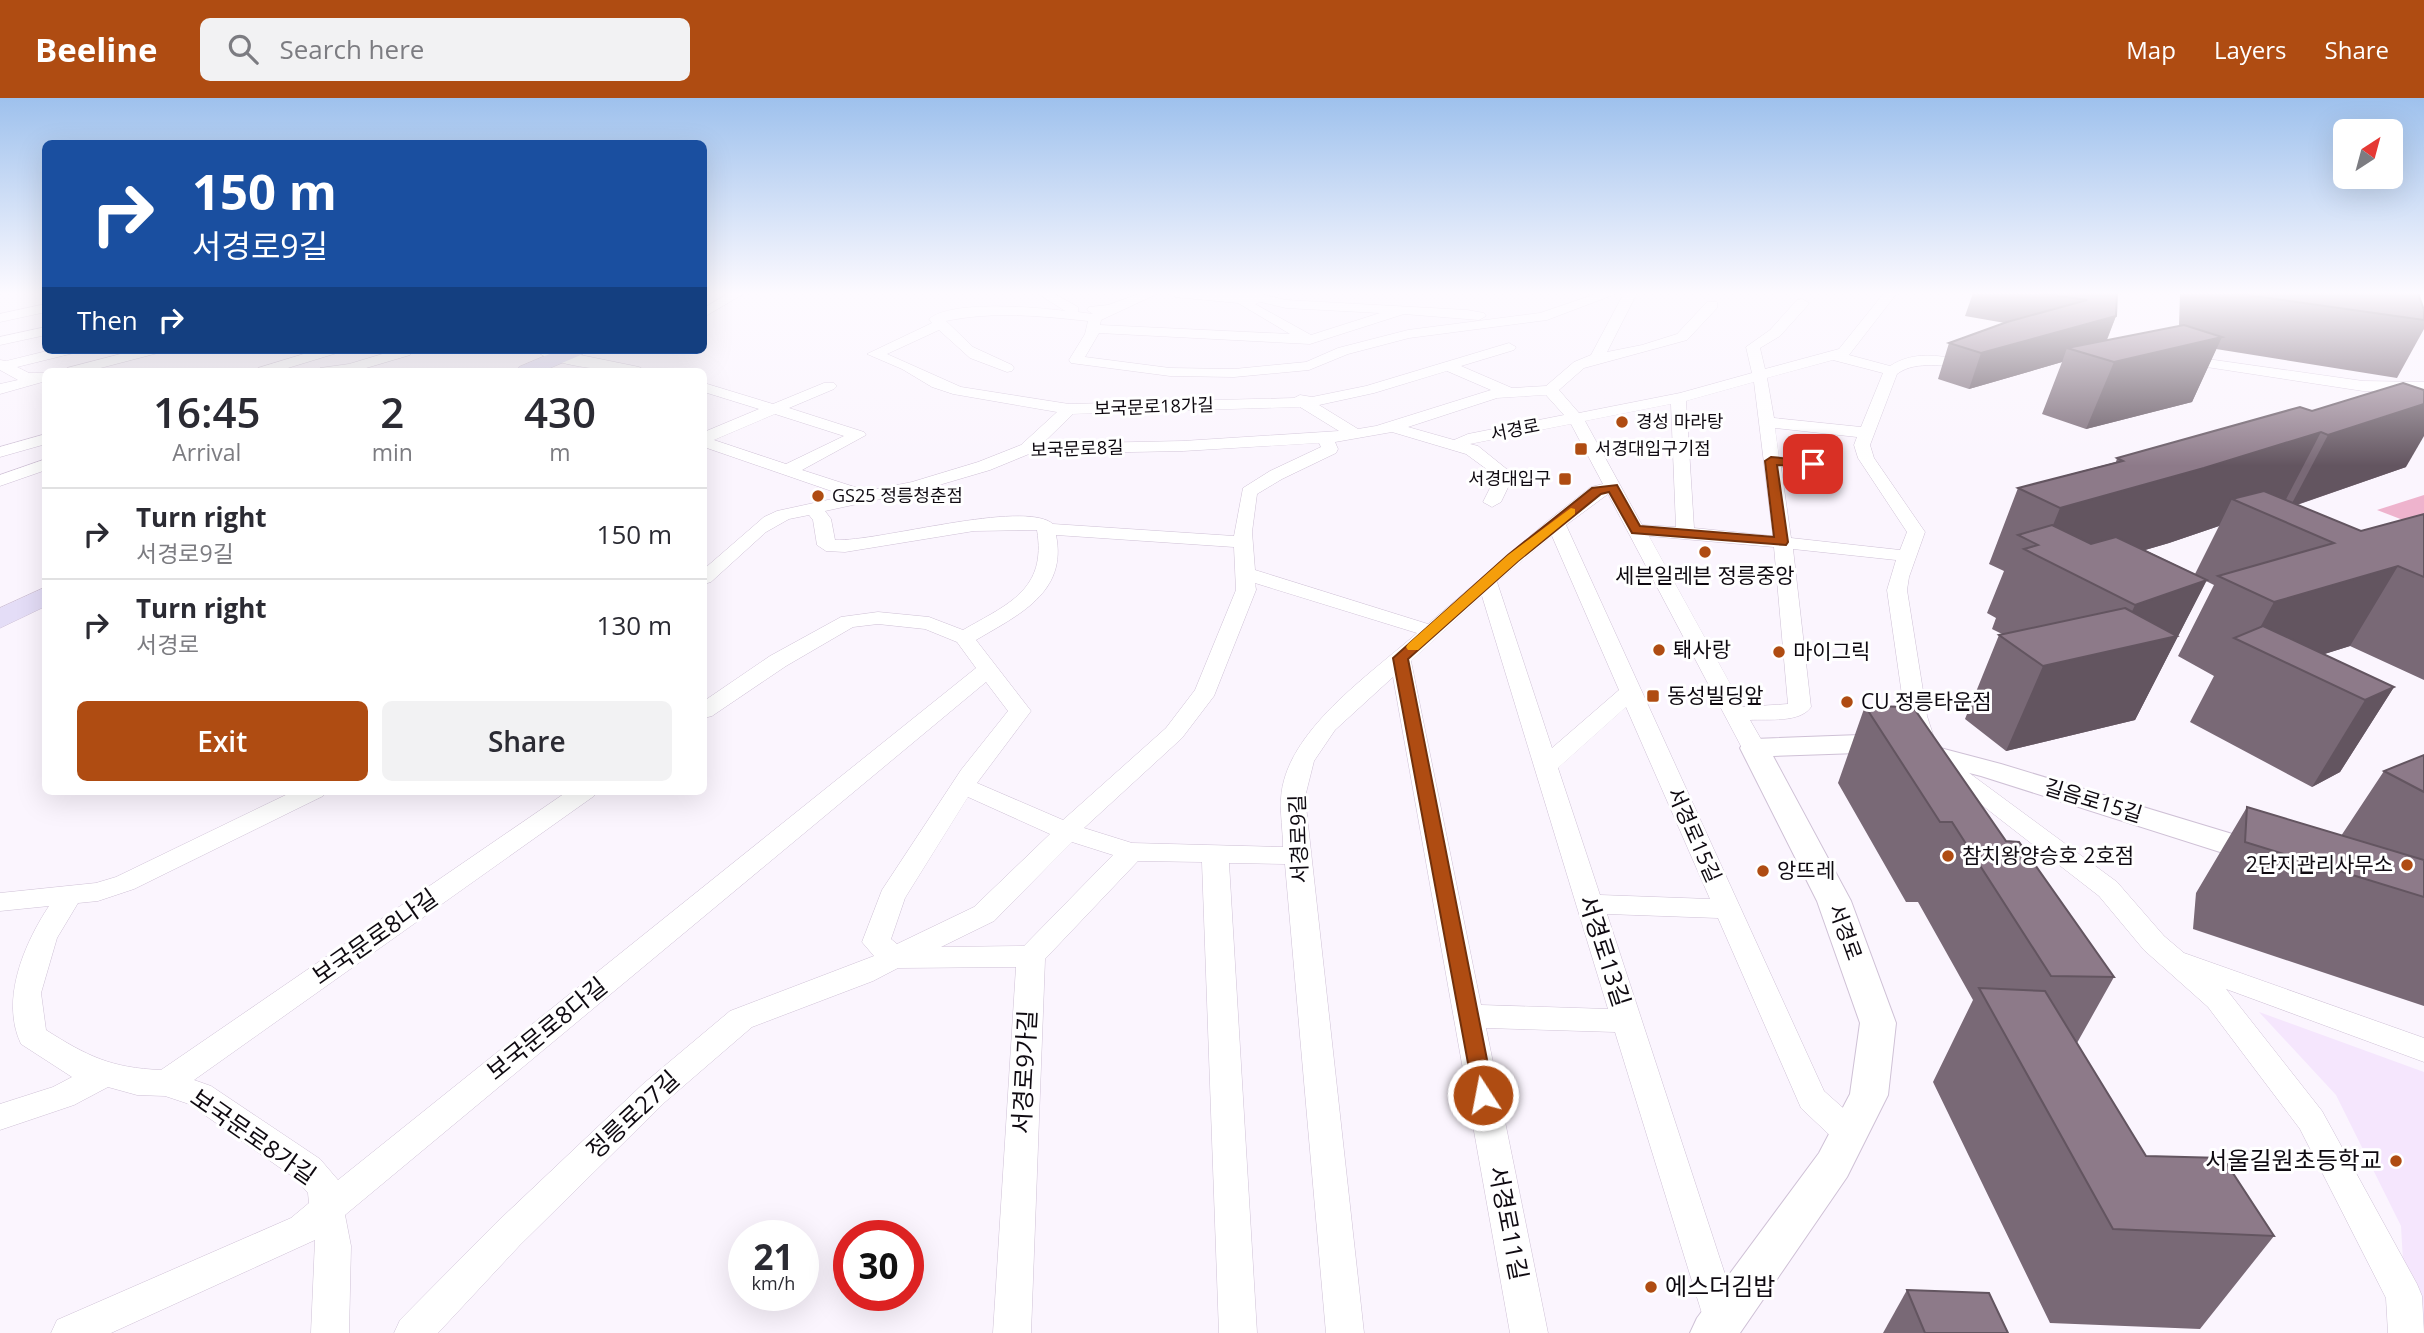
<!DOCTYPE html>
<html lang="en">
<head>
<meta charset="utf-8">
<style>
	body { margin:0; font-family:"Open Sans","Noto Sans KR",sans-serif; background:#f2f2f3; color:#2b2b33; height:100vh; display:flex; flex-direction:column; font-size:26px; white-space:nowrap }
	* { box-sizing:border-box; margin:0 }
	p { font-size:23px; color:#7c7c81 }
	.icon { flex:none; width:38px; height:38px; fill:none; stroke:currentColor; stroke-width:2; stroke-linecap:round; stroke-linejoin:round }
	.map { position:relative; flex:1; overflow:hidden }
	.panel { position:absolute; left:42px; top:270px; width:665px; height:427px; display:flex; flex-direction:column; background:#fff; border-radius:10px; box-shadow:0 7px 28px #0002 }
	.panel>* { flex:none }
	.hud { position:absolute; left:42px; top:42px; width:665px; height:214px; border-radius:10px; box-shadow:0 7px 28px #0002; background:#1a4fa0; color:#fff; overflow:hidden }
	.needle { width:46px; rotate:36deg }
	.fabs { position:absolute; left:2333px; top:21px; display:grid; gap:14px }
	.fabs a { display:grid; place-items:center; width:70px; height:70px; border-radius:10px; background:#fff; box-shadow:0 7px 28px #0002; font-size:35px }
	.speed { position:absolute; left:728px; top:1122px; display:flex; gap:14px; font-size:35px; font-weight:700; text-align:center }
	.speed>* { display:grid; place-content:center; width:91px; height:91px; border-radius:50%; background:#fff; box-shadow:0 7px 28px #0002; line-height:1 }
	.speed small { font-size:18px; font-weight:400 }
	.speed .limit { border:10px solid #d22; background:#fff; color:#111 }
	.pin { position:absolute; display:grid; place-items:center; width:60px; height:60px; color:#fff; margin:-30px; border-radius:14px; box-shadow:0 4px 10px #0006 }
	.me { position:absolute; width:77px; margin:-38px; rotate:349deg; stroke-linejoin:round; filter:drop-shadow(0 0 5px #0008) }
	.turn { display:flex; align-items:center; gap:24px; height:147px; padding:0 35px; font-size:32px }
	.turn .icon { width:91px; height:91px; stroke-width:2.5 }
	.turn b { display:block; font-size:49px; line-height:60px }
	.then { display:flex; align-items:center; height:66px; padding:0 35px; background:#0003; gap:14px; font-size:26px }
	.eta { display:flex; justify-content:space-evenly; align-items:center; height:119px; text-align:center }
	.eta b { font-size:42px; font-weight:600; line-height:49px }
	.action { display:flex; gap:14px; margin-top:auto; padding:14px 35px }
	.action a { flex:1; height:80px; border-radius:10px; background:#af4c12; color:#fff; font-size:28px; font-weight:600; line-height:80px; text-align:center }
	.action a+a { background:#f2f2f3; color:#2b2b33 }
	ul { padding:0; list-style:none }
	li { display:flex; align-items:center; gap:21px; height:91px; padding:0 35px; border-top:2px solid #e1e1e2 }
	li div { flex:1 }
	li b { display:block; font-size:26px }
	li em { font-style:normal }
	header { display:flex; align-items:center; gap:42px; box-sizing:border-box; height:98px; padding:0 35px; background:#af4c12; color:#fff }
	header strong { font-size:33px }
	nav { display:flex; gap:38px; margin-inline-start:auto; font-size:24px }
	.search { width:490px; height:63px; background:#f2f2f3; display:flex; align-items:center; gap:18px; box-sizing:border-box; padding:0 24px; border-radius:10px; color:#7c7c81; font-size:26px }
	.map>svg:first-child { display:block }
	.built { fill:#f5e6fd }
	.green { fill:#eeb3cd }
	.lines { fill:none; stroke-linecap:round; stroke-linejoin:round }
	.minor-casing { stroke:#cfc1d6; stroke-width:1 }
	.tertiary-casing { stroke:#cfc1d6; stroke-width:2 }
	.secondary-casing { stroke:#cfc1d6; stroke-width:1 }
	.minor { fill:#fff; fill-rule:evenodd }
	.tertiary { fill:#fff; fill-rule:evenodd }
	.secondary { fill:#e4ddf7; fill-rule:evenodd }
	.wall { fill:#796976; fill-rule:evenodd }
	.shaded-wall { fill:#635560 }
	.building { fill:#8d7a89; stroke:#635560; stroke-width:2 }
	.route { fill:#af4c12; stroke:#72310c; stroke-width:2 }
	.slow { fill:#f59e0b }
	.poi-dot { fill:#af4c12; stroke:#fff; stroke-width:2.5 }
	.labels { text-anchor:middle; stroke-width:6; stroke-linejoin:round; paint-order:stroke }
	.far-street-label { font-size:18px; fill:#0f0a11; stroke:#fff }
	.far-poi-label { font-size:18px; fill:#0f0a11; stroke:#fff; text-anchor:start }
	.poi-label { font-size:21px; fill:#0f0a11; stroke:#fff; text-anchor:start }
	.street-label { font-size:21px; fill:#0f0a11; stroke:#fff }
	.near-street-label { font-size:24px; fill:#0f0a11; stroke:#fff }
	.near-poi-label { font-size:24px; fill:#0f0a11; stroke:#fff; text-anchor:end }
</style>
</head>
<body>
<header>
<strong>Beeline</strong>
<div class="search"><svg class="icon" aria-label="search" viewBox="0 0 24 24"><circle cx="10" cy="10" r="6"/><path d="M15 15l6 6"/></svg>Search here</div>
<nav><a>Map</a><a>Layers</a><a>Share</a></nav>
</header>
<div class="map">
<svg width="2424" height="1235" viewBox="0 0 2424 1235">
	<rect width="100%" height="100%" fill="#fbf5fe"/>
	<polygon class="built" points="2259,914 2424,974 2424,1235 2407,1235 2401,1128 2336,997"/>
	<polygon class="green" points="2424,397 2424,430 2377,412"/>
	<g class="lines">
		<g class="minor-casing">
			<g id="minor">
				<polygon points="729,195 745,195 704,219 704,210"/>
				<path d="M1037,195H1053L1078,209V214L1093,216L1087,212L1089,209L1108,207L1141,195H1159L1101,222L1100,227L1290,236L1238,205L1175,199L1169,195L1261,196L1286,202L1467,212L1484,215L1486,218L1479,222L1404,216L1310,246L1099,235L1085,259L1170,270L1234,271L1306,264L1338,250L1408,232L1540,215L1599,195H1618L1547,222L1409,240L1348,256L1309,272L1234,279L1170,278L1071,265L1069,262L1085,236L1088,223C1040,218 993,213 946,223L973,249L1012,267L1014,270L1012,273L1007,274L970,260L939,232L887,256L961,289L1069,306L1294,300L1300,297L1312,299L1366,288L1509,245L1516,249L1514,252L1461,268L1512,290L1546,288L1574,264L1591,257L1624,195H1637L1607,254L1642,247L1677,236L1707,204H1717V210L1687,242L1584,270L1559,292L1579,315L1680,295L1752,275L1746,249L1770,232L1797,202L1802,201L1809,205L1807,208L1780,238L1760,250L1765,271L1839,251L1884,195H1897L1849,257L1890,268C1910,255 1933,256 1955,261L1957,264C1946,273 1919,260 1897,276L1870,347L1874,360L1925,434L1909,479L1907,492L1927,618L1938,652L2117,784L2164,838L2184,855L2424,940V964L2226,891L2322,1013L2417,1186L2422,1198L2424,1235H2388L2386,1200L2300,1031L2208,909L2144,852L2099,798L1915,655L1905,618L1887,492L1896,462L1793,451L1811,609C1800,625 1768,621 1750,622L1766,650L1762,655H1746L1742,650L1608,396L1566,427L1824,993L1860,1025L1865,1035L1860,1045L1849,1049L1838,1045L1801,1010L1718,820L1607,816L1740,1222L1735,1234L1711,1235L1704,1222L1615,934L1486,930L1548,1235H1510L1393,579L1335,632L1314,663L1305,699L1364,1235H1326L1285,766L1229,765L1257,1235H1219L1202,764L1138,763L1045,861L1031,1235H993L1016,869L898,870L873,883L752,929L665,1004L520,1147L438,1235H394L400,1222L496,1125L643,986L730,913L874,858L862,844L882,792L961,672L1008,613L986,584L345,1117L351,1148L349,1235H311L315,1142L111,1235H51L57,1222L291,1120L309,1105L308,1095L296,1081L189,1006L165,998L137,997L108,989L74,1007L0,1032V1006L53,989L72,979L21,946C0,902 24,846 49,808L0,813V795L96,785L116,779L294,693H326L323,698L134,791L98,803L78,805L57,840L41,895L46,932C87,958 111,970 161,972L568,693H597L594,698L194,982L211,988L320,1061L338,1082L976,570L957,544L925,531L878,526L853,529L786,568L712,618L704,620V603L770,558L841,519L878,514L929,519L963,532C1008,506 1047,492 1037,432L974,433L845,454L826,453L817,447L813,422L809,417L789,421L766,434L711,484L704,486V471L764,419L777,413L846,398L704,349V334L759,311L704,294V285L773,306L824,285H834L837,288L834,291L789,310L864,334L866,337L802,372L867,393L912,384L978,364L1021,347L1057,314L953,296L932,289L902,271L867,256L932,225L929,221C951,202 1035,209 1065,213ZM1261,204L1286,210L1380,215L1311,237L1255,206ZM1833,262L1883,275L1861,329L1774,320L1767,280ZM1447,273L1491,292L1376,328L1358,331L1319,307L1374,295ZM1754,284L1773,438L1694,430L1686,303ZM1546,297L1564,317L1468,336L1454,342L1408,329L1497,300ZM1671,306L1676,429L1642,427L1585,323ZM1300,309L1339,333L1183,343L1042,346L1073,316ZM775,316L844,338L786,366L714,342ZM1571,326L1603,386L1591,389L1550,421L1428,526L1255,472L1252,434L1257,396L1282,381L1336,355L1338,351L1335,344L1392,334L1466,356L1496,378L1483,404L1492,409L1501,404L1514,377L1478,348L1470,346ZM1775,330L1857,339L1854,347L1858,360L1907,434L1900,452L1791,440L1781,369L1834,373L1842,368L1834,363L1779,359ZM1319,345L1321,349L1270,373L1243,390L1234,438L1053,426C1024,401 878,444 835,442L831,421L825,413L922,392L990,372L1029,356L1183,353ZM1056,437L1234,449L1236,492L1195,592L1166,630L1063,722L977,685L1031,613L976,542C1018,517 1068,495 1056,437ZM1552,438L1619,592L1552,650L1497,484ZM1649,438L1774,449L1788,606L1743,609ZM1255,485L1417,535C1371,576 1284,634 1281,701C1280,716 1283,733 1283,749L1132,745L1084,730L1182,640L1214,598L1256,492ZM1482,498L1608,911L1481,907L1411,563ZM1626,609L1710,801L1600,797L1558,670ZM968,699L1050,736L974,809L897,846L891,841L905,800ZM1072,744L1113,757L1024,848L941,849L994,823Z"/>
				<polygon points="46,206 46,214 0,224 0,216"/>
				<polygon points="46,229 46,237 0,247 0,239"/>
				<polygon points="51,252 76,252 74,255 17,269 29,275 46,275 46,283 0,296 0,286 18,282 0,272 0,262 6,263"/>
				<polygon points="136,252 160,252 158,255 89,273 65,273 67,270"/>
				<polygon points="317,252 339,252 337,255 278,273 256,273 258,270"/>
				<polygon points="396,252 412,254 410,257 356,273 318,273 320,270 349,266"/>
				<path d="M535,252H556L639,269L646,273C619,273 555,271 535,252Z"/>
				<polygon points="2179,257 2363,283 2424,284 2424,294 2363,293 2174,264 2172,261 2174,258"/>
				<polygon points="46,336 46,346 0,359 0,349"/>
				<polygon points="46,361 46,372 0,388 0,377"/>
			</g>
		</g>
		<g class="tertiary-casing">
			<polygon id="tertiary" points="1887,636 2001,666 2272,748 2277,756 2272,764 2261,767 1981,678 1887,654 1773,658 1851,803 1896,925 1888,997 1847,1079 1740,1235 1690,1235 1697,1220 1819,1055 1850,996 1860,925 1817,803 1740,650 1744,644 1754,641"/>
		</g>
		<g class="secondary-casing">
			<g id="secondary">
				<polygon points="559,252 586,252 583,256 543,273 516,273 519,269"/>
				<polygon points="46,489 46,508 0,530 0,510"/>
			</g>
		</g>
		<use href="#minor" class="minor"/>
		<use href="#tertiary" class="tertiary"/>
		<use href="#secondary" class="secondary"/>
	</g>
	<g class="wall">
		<polygon points="1973,195 2117,195 2116,218 2107,242 2179,228 2180,195 2422,195 2419,200 2424,212 2424,231 2397,280 2216,251 2192,304 2086,331 2042,316 2062,264 1969,291 1938,281 1949,245 2005,225 1965,218"/>
		<path d="M2300,309L2406,369L2297,407L2361,433L2424,416V582L2350,548L2324,556L2394,589L2340,674L2312,689L2190,624L2214,578L2178,558L2214,487L2206,483L2135,622L2006,653L1965,621L1999,537L2002,536L1992,531L1996,520L1987,515L2004,473L1989,466L2018,390L2116,364L2117,360ZM2219,428L2195,476L2145,452L2169,445Z"/>
		<polygon points="1865,608 2006,743 2114,879 2077,945 2146,1058 2274,1138 2200,1231 2050,1225 1933,984 1973,902 1918,804 1906,804 1838,685"/>
		<polygon points="2424,657 2424,908 2193,831 2196,795 2247,709 2341,738 2384,673"/>
		<polygon points="1907,1192 2008,1235 1883,1235"/>
	</g>
	<g class="shaded-wall">
		<polygon points="2116,218 2102,253 2067,250 2062,264 1969,291 1981,255"/>
		<polygon points="2222,239 2192,304 2086,331 2114,264"/>
		<polygon points="2424,306 2424,338 2406,369 2290,409 2328,337"/>
		<polygon points="2321,334 2283,407 2232,401 2219,428 2169,445 2070,474 2040,459 2060,410"/>
		<polygon points="2398,468 2350,548 2290,567 2250,548 2274,504"/>
		<polygon points="2207,482 2135,622 2006,653 2043,568 2114,552 2135,507"/>
		<polygon points="2394,589 2340,674 2312,689 2365,602"/>
	</g>
	<g class="building">
		<polygon points="2040,195 2117,195 2116,218 1981,255 1949,245 2007,224 2087,202"/>
		<polygon points="2233,195 2418,195 2424,212 2424,222"/>
		<polygon points="2184,227 2222,239 2114,264 2067,250"/>
		<polygon points="2403,285 2424,292 2424,306 2328,337 2321,334 2204,370 2060,410 2018,390 2123,363 2117,360 2300,309 2312,313"/>
		<polygon points="2264,393 2361,433 2424,416 2424,479 2398,468 2274,504 2218,478 2334,445 2232,401"/>
		<polygon points="2052,427 2091,446 2116,439 2207,482 2135,507 2024,451 2038,447 2018,437"/>
		<polygon points="2125,510 2177,538 2043,568 1999,537"/>
		<polygon points="2263,528 2394,589 2365,602 2234,540"/>
		<polygon points="1865,608 1913,609 2006,743 2019,744 2114,879 2051,878 1952,724 1940,724"/>
		<polygon points="2424,657 2424,694 2384,673"/>
		<polygon points="2247,709 2424,762 2424,799 2245,744"/>
		<polygon points="1979,890 2045,893 2146,1058 2223,1060 2274,1138 2113,1131"/>
		<polygon points="1907,1192 1989,1195 2008,1235 1925,1235"/>
	</g>
	<linearGradient id="sky" x2="0" y2="1"><stop stop-color="#9ec1ed"/><stop offset="0.53" stop-color="#fdfaff"/><stop offset="1" stop-color="#fdfaff" stop-opacity="0"/></linearGradient>
	<rect width="2424" height="368" fill="url(#sky)"/>
	<polygon class="route" points="1771,359 1813,363 1819,366 1813,370 1777,367 1788,444 1786,447 1632,435 1609,394 1601,396 1518,463 1408,561 1494,997 1491,1003 1483,1006 1475,1003 1393,560 1508,457 1592,390 1617,387 1640,428 1774,439 1765,363"/>
	<polygon class="slow" points="1571,410 1575,411 1575,416 1518,463 1418,552 1408,552 1406,549 1408,546 1508,457"/>
	<g class="poi-dot">
		<circle cx="1622" cy="324" r="7"/>
		<rect x="1574" y="344" width="14" height="14" rx="3.5"/>
		<rect x="1558" y="374" width="14" height="14" rx="3.5"/>
		<circle cx="818" cy="398" r="7"/>
		<circle cx="1705" cy="454" r="7"/>
		<circle cx="1659" cy="552" r="7"/>
		<circle cx="1779" cy="554" r="7"/>
		<rect x="1646" y="591" width="14" height="14" rx="3.5"/>
		<circle cx="1847" cy="604" r="7"/>
		<circle cx="1948" cy="758" r="7"/>
		<circle cx="2407" cy="767" r="7"/>
		<circle cx="1763" cy="773" r="7"/>
		<circle cx="2396" cy="1063" r="7"/>
		<circle cx="1651" cy="1189" r="7"/>
	</g>
	<g class="labels">
		<g class="far-street-label">
			<text transform="translate(1154 309) rotate(-2)" y="6">보국문로18가길</text>
			<text transform="translate(1515 332) rotate(-11)" y="6">서경로</text>
			<text transform="translate(1077 351) rotate(-2)" y="6">보국문로8길</text>
		</g>
		<g class="far-poi-label">
			<text x="1636" y="330">경성 마라탕</text>
			<text x="1595" y="357">서경대입구기점</text>
			<text x="1551" y="387" text-anchor="end">서경대입구</text>
			<text x="832" y="404">GS25 정릉청춘점</text>
		</g>
		<g class="poi-label">
			<text x="1705" y="485" text-anchor="middle">세븐일레븐 정릉중앙</text>
			<text x="1673" y="559">퇘사랑</text>
			<text x="1793" y="561">마이그릭</text>
			<text x="1667" y="605">동성빌딩앞</text>
			<text x="1861" y="611">CU 정릉타운점</text>
			<text x="1962" y="765">참치왕양승호 2호점</text>
			<text x="2393" y="774" text-anchor="end">2단지관리사무소</text>
			<text x="1777" y="780">앙뜨레</text>
		</g>
		<g class="street-label">
			<text transform="translate(2093 703) rotate(17)" y="7">길음로15길</text>
			<text transform="translate(1694 737) rotate(66)" y="7">서경로15길</text>
			<text transform="translate(1299 741) rotate(-92)" y="7">서경로9길</text>
			<text transform="translate(1845 834) rotate(70)" y="7">서경로</text>
		</g>
		<g class="near-street-label">
			<text transform="translate(375 839) rotate(-35)" y="8">보국문로8나길</text>
			<text transform="translate(1604 853) rotate(72)" y="8">서경로13길</text>
			<text transform="translate(547 931) rotate(-39)" y="8">보국문로8다길</text>
			<text transform="translate(1025 974) rotate(-87)" y="8">서경로9가길</text>
			<text transform="translate(633 1017) rotate(-43)" y="8">정릉로27길</text>
			<text transform="translate(253 1039) rotate(35)" y="8">보국문로8가길</text>
			<text transform="translate(1508 1125) rotate(79)" y="8">서경로11길</text>
		</g>
		<g class="near-poi-label">
			<text x="2382" y="1071">서울길원초등학교</text>
			<text x="1665" y="1197" text-anchor="start">에스더김밥</text>
		</g>
	</g>
</svg>
<div class="fabs">
<a><svg class="needle" viewBox="-14 -14 28 28"><path d="M0-13l5 13h-10z" fill="#e53935"/><path d="M0 13l5-13h-10z" fill="#7c7c81"/></svg></a>
</div>
<div class="speed"><div>21<small>km/h</small></div><div class="limit">30</div></div>
<div class="pin" style="left:1813px;top:366px;background:#d93025"><svg class="icon" aria-label="arrive" viewBox="0 0 24 24"><path d="M6 21V4h12l-3 4 3 4H6"/></svg></div>
<svg class="me" style="left:1483px;top:997px" viewBox="-20 -20 40 40"><circle r="17" fill="#af4c12" stroke="#fff" stroke-width="3"/><path d="M0-11L8 9 0 5-8 9z" fill="#fff"/></svg>
<div class="hud">
<div class="turn"><svg class="icon" aria-label="right" viewBox="0 0 24 24"><path d="M7 20v-9h11M14 6l5 5-5 5"/></svg><div><b>150 m</b>서경로9길</div></div>
<div class="then">Then<svg class="icon" aria-label="right" viewBox="0 0 24 24"><path d="M7 20v-9h11M14 6l5 5-5 5"/></svg></div>
</div>
<section class="panel">
<div class="eta">
<div><b>16:45</b><p>Arrival</p></div>
<div><b>2</b><p>min</p></div>
<div><b>430</b><p>m</p></div>
</div>
<ul>
<li><svg class="icon" aria-label="right" viewBox="0 0 24 24"><path d="M7 20v-9h11M14 6l5 5-5 5"/></svg><div><b>Turn right</b><p>서경로9길</p></div><em>150 m</em></li>
<li><svg class="icon" aria-label="right" viewBox="0 0 24 24"><path d="M7 20v-9h11M14 6l5 5-5 5"/></svg><div><b>Turn right</b><p>서경로</p></div><em>130 m</em></li>
</ul>
<div class="action"><a>Exit</a><a>Share</a></div>
</section>
</div>
</body>
</html>
